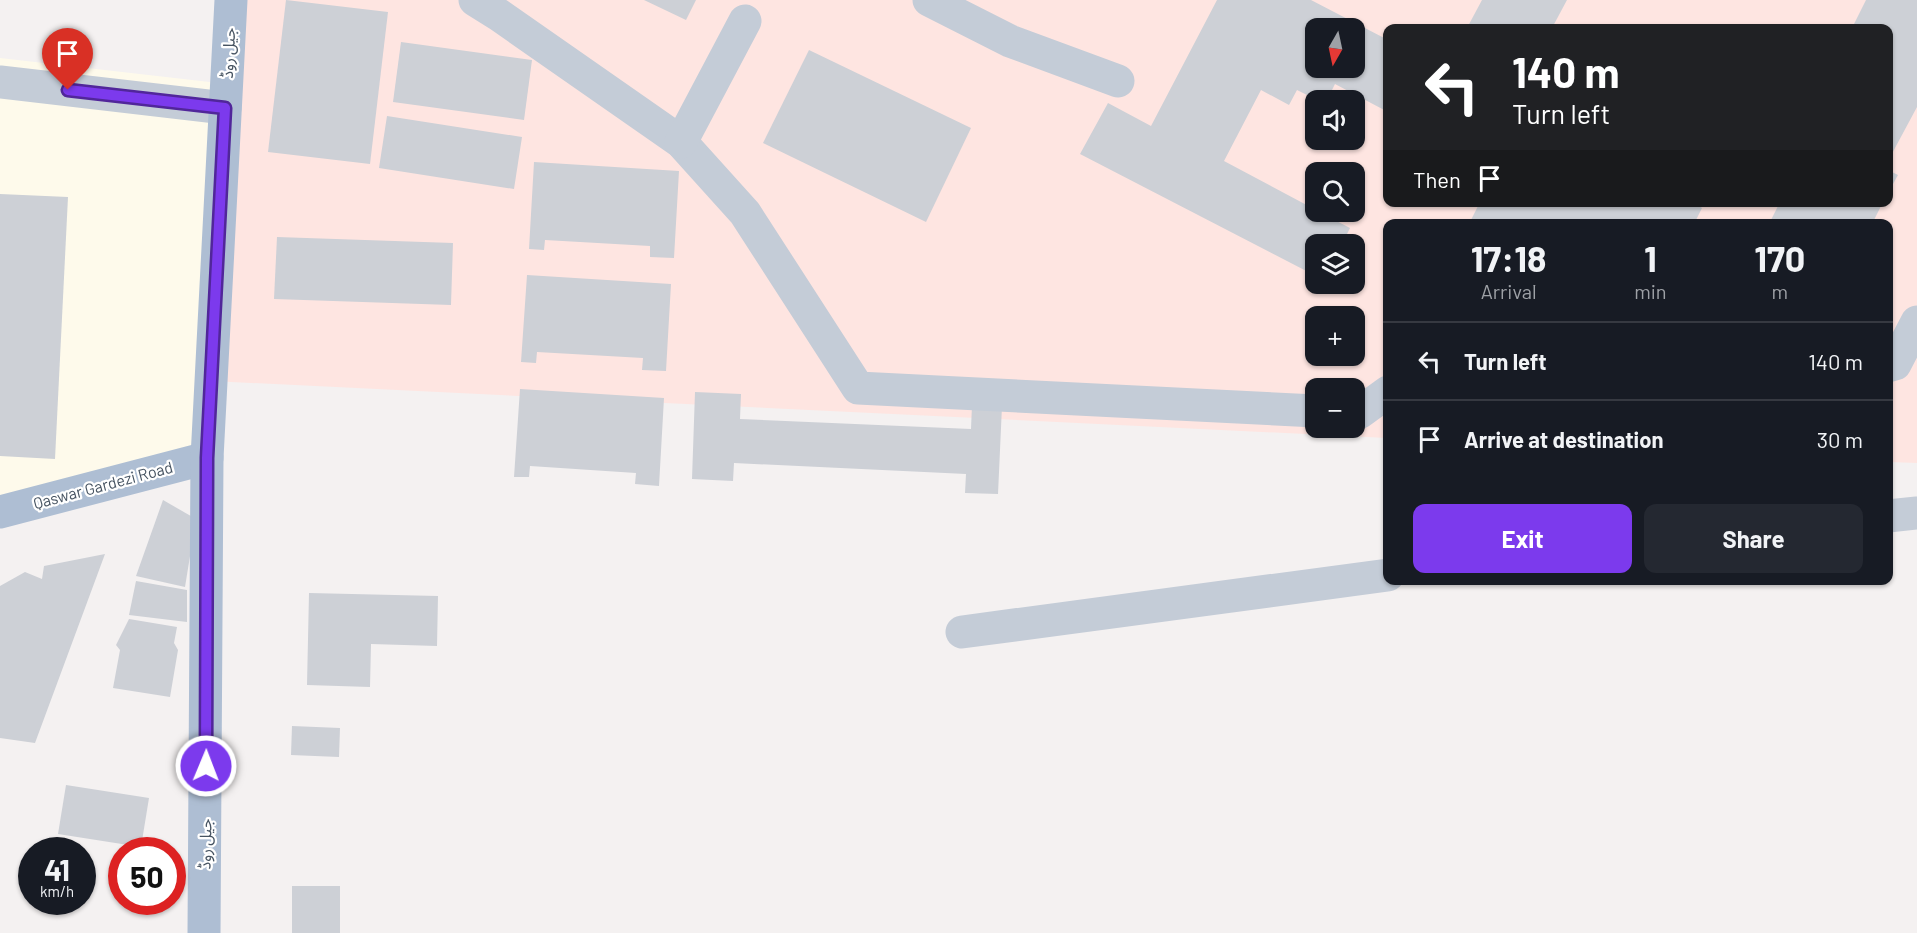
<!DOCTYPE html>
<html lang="en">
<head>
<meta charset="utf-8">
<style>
	body { margin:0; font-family:Barlow,"Noto Sans Arabic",sans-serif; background:#242831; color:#f1f3f6; height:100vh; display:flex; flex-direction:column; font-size:22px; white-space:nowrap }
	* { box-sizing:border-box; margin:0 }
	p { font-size:20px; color:#9ea1a6 }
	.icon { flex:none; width:33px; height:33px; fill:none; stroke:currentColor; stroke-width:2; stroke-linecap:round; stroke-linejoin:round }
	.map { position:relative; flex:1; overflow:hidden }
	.details { position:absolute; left:1383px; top:219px; width:510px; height:366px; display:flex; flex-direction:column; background:#171b24; border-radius:12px; box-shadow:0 2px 4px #0004 }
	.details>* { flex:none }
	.hud { position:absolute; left:1383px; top:24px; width:510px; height:183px; border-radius:12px; box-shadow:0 2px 4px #0004; background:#202124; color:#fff; overflow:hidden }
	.needle { width:39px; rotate:189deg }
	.buttons { position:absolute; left:1305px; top:18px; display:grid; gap:12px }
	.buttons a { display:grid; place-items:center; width:60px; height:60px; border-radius:12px; background:#171b24; box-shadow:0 2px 4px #0004; font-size:30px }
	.speed { position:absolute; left:18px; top:837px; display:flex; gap:12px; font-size:30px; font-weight:700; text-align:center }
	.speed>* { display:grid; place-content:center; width:78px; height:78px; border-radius:50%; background:#171b24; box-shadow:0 2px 4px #0004; line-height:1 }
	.speed small { font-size:15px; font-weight:400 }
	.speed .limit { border:9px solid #d22; background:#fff; color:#111 }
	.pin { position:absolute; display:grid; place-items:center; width:51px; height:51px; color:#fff; margin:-62px -26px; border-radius:50% 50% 50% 0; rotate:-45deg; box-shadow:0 0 6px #0007 }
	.pin .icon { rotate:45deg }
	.me { position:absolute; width:66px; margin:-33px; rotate:1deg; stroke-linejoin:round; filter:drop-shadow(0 0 4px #0008) }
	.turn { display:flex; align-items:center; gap:21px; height:126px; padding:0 30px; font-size:27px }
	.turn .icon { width:78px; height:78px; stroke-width:2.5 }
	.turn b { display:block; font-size:42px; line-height:51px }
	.then { display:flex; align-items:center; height:57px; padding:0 30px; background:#0003; gap:12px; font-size:22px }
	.eta { display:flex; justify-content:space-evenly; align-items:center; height:102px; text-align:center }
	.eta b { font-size:36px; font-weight:700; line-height:42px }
	.primary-button { display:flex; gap:12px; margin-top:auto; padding:12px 30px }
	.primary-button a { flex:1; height:69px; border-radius:12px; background:#7c3aed; color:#fff; font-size:24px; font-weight:700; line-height:69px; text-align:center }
	.primary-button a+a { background:#242831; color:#f1f3f6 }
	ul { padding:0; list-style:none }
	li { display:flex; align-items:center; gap:18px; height:78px; padding:0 30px; border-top:2px solid #363941 }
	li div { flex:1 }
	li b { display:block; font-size:22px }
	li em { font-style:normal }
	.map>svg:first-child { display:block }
	.commercial { fill:#fefaeb }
	.medical { fill:#fee5e1; fill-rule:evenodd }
	.building { fill:#cdd0d6; fill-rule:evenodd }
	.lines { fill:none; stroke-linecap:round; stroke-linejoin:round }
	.minor { stroke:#c4ccd7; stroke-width:33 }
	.major { stroke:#aebed3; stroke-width:33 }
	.route-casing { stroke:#51269a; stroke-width:15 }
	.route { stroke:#7c3aed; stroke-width:10 }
	.labels { text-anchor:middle; stroke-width:4.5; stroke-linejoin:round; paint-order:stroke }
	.street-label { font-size:16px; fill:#465361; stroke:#fff }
</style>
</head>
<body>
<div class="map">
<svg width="1917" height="933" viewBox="0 0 1917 933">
	<rect width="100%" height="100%" fill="#f4f1f1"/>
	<polygon class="commercial" points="0,58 227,84 207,458 0,513"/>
	<path class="medical" d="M237,0H1917V463L1889,462L1888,224H1388L1387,438L211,381ZM1316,28H1354V68H1316ZM1388,28H1888V202H1388ZM1316,100H1354V140H1316ZM1316,172H1354V212H1316ZM1316,244H1354V284H1316ZM1316,316H1354V356H1316ZM1316,388H1354V428H1316Z"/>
	<g class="building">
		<polygon points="286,0 388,12 370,164 268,152"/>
		<polygon points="644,0 696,0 686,20"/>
		<path d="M1217,0H1311L1388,40V112L1335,84L1327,100H1317L1297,90L1289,105L1261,90L1224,161L1316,210V212H1319L1350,228L1342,244H1316V276L1080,154L1108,103L1151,126ZM1316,28H1354V68H1316Z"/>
		<polygon points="1482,0 1567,0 1552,28 1467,28"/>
		<polygon points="1866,0 1917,0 1917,107 1888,161 1888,28 1852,28"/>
		<polygon points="401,42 532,60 524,120 393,102"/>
		<polygon points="809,50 971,128 926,222 763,143"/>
		<polygon points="387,116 522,137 514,189 379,168"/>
		<polygon points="534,162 679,171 674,258 650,257 650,246 545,240 544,250 529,249"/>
		<polygon points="1888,170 1898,175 1888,193"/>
		<polygon points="0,194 68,197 55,459 0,456"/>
		<polygon points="1480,202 1692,202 1702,208 1694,224 1469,224"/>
		<polygon points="1780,202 1883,202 1872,224 1769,224"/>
		<polygon points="277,237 453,243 451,305 274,299"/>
		<polygon points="527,275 671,284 666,371 642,370 643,358 537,352 536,363 521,362"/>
		<polygon points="520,389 664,398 659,486 635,484 636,473 530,466 529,477 514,477"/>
		<polygon points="695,392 741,394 740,419 971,429 972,405 1002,406 998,494 965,493 966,474 734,463 733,481 692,479"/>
		<polygon points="163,500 196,519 185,587 136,576"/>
		<polygon points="105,554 35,743 0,738 0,586 25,572 42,579 44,566"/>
		<polygon points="136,581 187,590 187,622 129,615"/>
		<polygon points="309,593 438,596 437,646 371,644 370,687 307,685"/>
		<polygon points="129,619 177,627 174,643 178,650 170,697 113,688 120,650 116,645"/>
		<polygon points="292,726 340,728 339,757 291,755"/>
		<polygon points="66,785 149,798 141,847 58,834"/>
		<rect x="292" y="886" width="48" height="47"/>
	</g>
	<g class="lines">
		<g class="minor">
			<polyline points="475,0 499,15 681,142 745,213 858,388 1316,411"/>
			<polyline points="929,0 1010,41 1118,81"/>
			<polyline points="0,82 225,108"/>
			<polyline points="681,142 745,21"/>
			<polyline points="1888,366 1895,364 1917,322"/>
			<polyline points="1354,413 1359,413 1388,392"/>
			<polyline points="1888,516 1917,513"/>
			<polyline points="962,632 1388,575"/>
		</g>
		<g class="major">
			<polyline points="0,512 207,458"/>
			<polyline points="204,933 207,458 231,0"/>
		</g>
	</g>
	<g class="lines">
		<g class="route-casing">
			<polyline id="route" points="68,90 225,108 207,458 206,766"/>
		</g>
		<use href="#route" class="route"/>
	</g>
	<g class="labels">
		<g class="street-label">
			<text transform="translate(228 53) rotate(-87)" y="6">جیل روڈ</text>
			<text transform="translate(103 485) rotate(-15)" y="6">Qaswar Gardezi Road</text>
			<text transform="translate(205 844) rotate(-89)" y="6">جیل روڈ</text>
		</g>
	</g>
</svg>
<div class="buttons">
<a><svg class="needle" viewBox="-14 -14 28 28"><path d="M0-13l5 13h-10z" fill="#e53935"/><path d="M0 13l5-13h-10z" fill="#9ea1a6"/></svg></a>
<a><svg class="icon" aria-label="sound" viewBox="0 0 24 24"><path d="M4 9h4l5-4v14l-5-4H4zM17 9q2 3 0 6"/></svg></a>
<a><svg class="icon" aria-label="search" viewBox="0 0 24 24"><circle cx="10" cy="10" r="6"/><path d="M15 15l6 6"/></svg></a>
<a><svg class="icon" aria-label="layers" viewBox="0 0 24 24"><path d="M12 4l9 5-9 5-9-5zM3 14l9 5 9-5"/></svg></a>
<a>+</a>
<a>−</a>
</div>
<div class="speed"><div>41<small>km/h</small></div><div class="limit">50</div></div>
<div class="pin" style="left:68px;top:90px;background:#d93025"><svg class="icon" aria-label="arrive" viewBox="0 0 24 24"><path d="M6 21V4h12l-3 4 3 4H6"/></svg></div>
<svg class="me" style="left:206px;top:766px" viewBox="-20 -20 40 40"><circle r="17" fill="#7c3aed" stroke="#fff" stroke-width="3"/><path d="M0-11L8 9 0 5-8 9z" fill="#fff"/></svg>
<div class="hud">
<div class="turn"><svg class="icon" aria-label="left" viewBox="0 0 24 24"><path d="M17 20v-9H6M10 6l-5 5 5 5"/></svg><div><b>140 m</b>Turn left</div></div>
<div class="then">Then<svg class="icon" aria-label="arrive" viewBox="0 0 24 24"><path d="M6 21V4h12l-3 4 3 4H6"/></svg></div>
</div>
<section class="details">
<div class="eta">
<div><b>17:18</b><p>Arrival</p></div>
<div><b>1</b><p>min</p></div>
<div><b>170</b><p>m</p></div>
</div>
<ul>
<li><svg class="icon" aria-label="left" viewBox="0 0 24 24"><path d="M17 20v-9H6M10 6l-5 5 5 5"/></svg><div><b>Turn left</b></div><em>140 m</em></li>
<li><svg class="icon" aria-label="arrive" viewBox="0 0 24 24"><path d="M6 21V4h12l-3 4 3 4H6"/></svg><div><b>Arrive at destination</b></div><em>30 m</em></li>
</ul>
<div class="primary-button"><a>Exit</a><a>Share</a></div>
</section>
</div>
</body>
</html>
